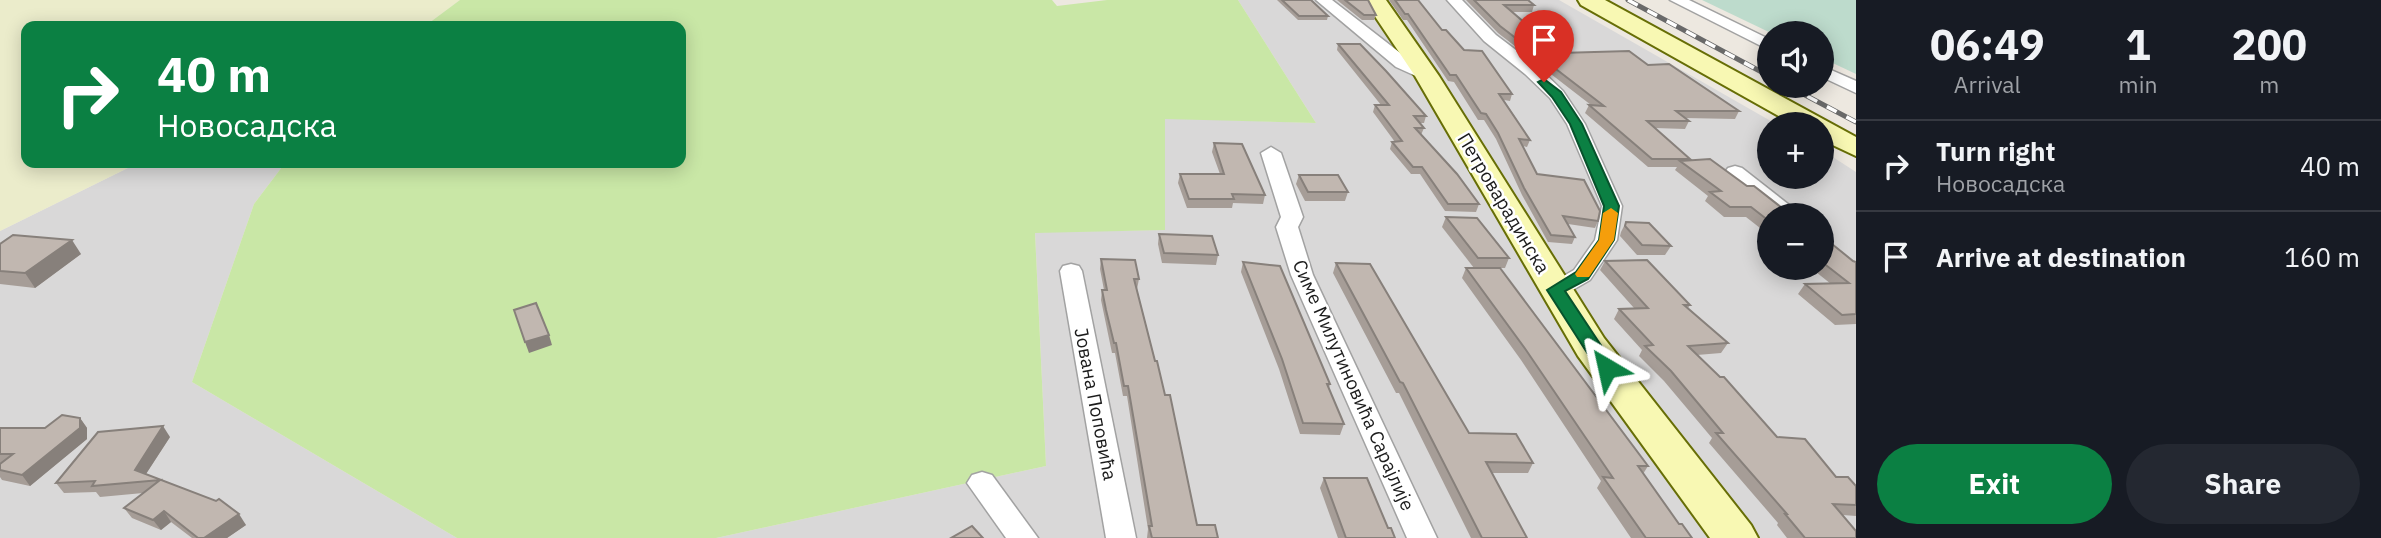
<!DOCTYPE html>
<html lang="en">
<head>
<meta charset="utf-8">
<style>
	body { margin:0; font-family:"IBM Plex Sans",sans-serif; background:#242831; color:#f1f3f6; height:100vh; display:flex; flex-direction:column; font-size:26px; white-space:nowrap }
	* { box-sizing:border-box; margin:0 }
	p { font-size:23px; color:#9ea1a6 }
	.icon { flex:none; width:38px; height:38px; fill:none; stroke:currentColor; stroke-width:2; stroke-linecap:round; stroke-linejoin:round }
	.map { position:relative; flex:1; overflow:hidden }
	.side { display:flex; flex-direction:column; background:#171b24; width:525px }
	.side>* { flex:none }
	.top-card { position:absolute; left:21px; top:21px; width:665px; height:147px; border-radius:14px; box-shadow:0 4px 18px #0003; background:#0b8043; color:#fff; overflow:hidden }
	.controls { position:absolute; left:1757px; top:21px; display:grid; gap:14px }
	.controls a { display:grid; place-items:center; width:77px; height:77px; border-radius:50%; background:#171b24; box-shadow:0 4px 18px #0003; font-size:35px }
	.pin { position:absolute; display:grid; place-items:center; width:60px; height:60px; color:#fff; margin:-72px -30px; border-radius:50% 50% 50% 0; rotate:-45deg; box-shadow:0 0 7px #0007 }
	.pin .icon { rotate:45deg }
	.me { position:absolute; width:77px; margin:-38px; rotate:324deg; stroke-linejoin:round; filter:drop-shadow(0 0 5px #0008) }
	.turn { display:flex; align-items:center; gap:24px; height:147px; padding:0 21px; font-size:32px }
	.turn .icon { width:91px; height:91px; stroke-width:2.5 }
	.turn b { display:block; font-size:49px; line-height:60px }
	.eta { display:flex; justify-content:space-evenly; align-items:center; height:119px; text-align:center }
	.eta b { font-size:42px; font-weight:700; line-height:49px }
	.primary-button { display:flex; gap:14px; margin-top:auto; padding:14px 21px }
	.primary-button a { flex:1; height:80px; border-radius:42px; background:#0b8043; color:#fff; font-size:28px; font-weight:700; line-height:80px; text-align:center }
	.primary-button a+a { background:#242831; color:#f1f3f6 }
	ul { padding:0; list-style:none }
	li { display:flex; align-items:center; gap:21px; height:91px; padding:0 21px; border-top:2px solid #363941 }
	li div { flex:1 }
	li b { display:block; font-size:26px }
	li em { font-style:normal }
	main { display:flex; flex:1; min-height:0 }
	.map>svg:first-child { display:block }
	.residential { fill:#d9d8d8; fill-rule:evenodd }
	.farmland { fill:#ebeccb }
	.grass { fill:#c9e7a6 }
	.wetland { fill:#bddbcc }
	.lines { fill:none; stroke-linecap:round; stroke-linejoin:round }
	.street-casing { stroke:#a2a2a2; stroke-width:3 }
	.secondary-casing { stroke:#676e06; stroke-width:4 }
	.street { fill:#fff; fill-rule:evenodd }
	.secondary { fill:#f8f8b3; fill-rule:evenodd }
	.rail-casing { stroke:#696969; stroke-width:5 }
	.rail { stroke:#fff; stroke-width:3.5; stroke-dasharray:11; stroke-linecap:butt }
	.wall { fill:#a69d97 }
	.shaded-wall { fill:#87807b }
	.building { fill:#c1b7b0; stroke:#87807b; stroke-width:2 }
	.route { fill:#0b8043; stroke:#07532c; stroke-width:2 }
	.slow { fill:#f59e0b }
	.labels { text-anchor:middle; stroke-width:5; stroke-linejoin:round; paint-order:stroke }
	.street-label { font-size:19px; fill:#1b1b1b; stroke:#fff }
</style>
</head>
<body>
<main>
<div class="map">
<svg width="1856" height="538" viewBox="0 0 1856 538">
	<rect width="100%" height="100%" fill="#ede8e0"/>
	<g class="residential">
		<path d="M1238,0H1559L1776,124H1769V177H1822V150L1856,172V538H716L1046,466L1035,232L1165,230V118L1316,123ZM1769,215H1822V268H1769Z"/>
		<polygon points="138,163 285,163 254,204 192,382 457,538 0,538 0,231"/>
	</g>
	<polygon class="farmland" points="0,0 460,0 425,26 26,26 26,163 138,163 0,231"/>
	<polygon class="grass" points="460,0 1052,0 1057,6 1107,0 1238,0 1316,123 1165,119 1165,230 1035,233 1046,466 716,538 457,538 192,382 254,204 285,163 681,163 681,26 425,26"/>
	<polygon class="wetland" points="1702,0 1856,0 1856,74 1822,58 1822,33 1771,33"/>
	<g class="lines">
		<g class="street-casing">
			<g id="street">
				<polygon points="1316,0 1332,0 1408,59 1435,76 1427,81 1396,67"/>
				<polygon points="1447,0 1462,0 1496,35 1537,66 1563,91 1585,124 1622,206 1617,240 1590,280 1564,295 1556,297 1548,295 1544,290 1548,285 1574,270 1595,240 1602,206 1567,124 1550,98 1525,74 1484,41"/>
				<polygon points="1670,0 1689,0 1769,39 1769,50"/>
				<polygon points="1822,66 1856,81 1856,93 1822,77"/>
				<polygon points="1271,147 1281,153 1303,217 1298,227 1313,275 1437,538 1407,538 1291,275 1276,227 1281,217 1261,153"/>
				<polygon points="1735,166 1742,168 1802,215 1779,215 1728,176 1725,172 1728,168"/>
				<polygon points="1071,264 1079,266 1082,271 1136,538 1106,538 1060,271 1063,266"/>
				<polygon points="982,472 992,475 1038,538 1006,538 967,483 972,475"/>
			</g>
		</g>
		<g class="secondary-casing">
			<g id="secondary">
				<polygon points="1364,0 1386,0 1439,76 1604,338 1751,525 1758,538 1710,538 1578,356 1415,76"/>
				<polygon points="1578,0 1605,0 1856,137 1856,156 1822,140 1822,124 1793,124 1581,5"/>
			</g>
		</g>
		<use href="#street" class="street"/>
		<use href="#secondary" class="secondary"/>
		<g class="rail-casing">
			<g id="rail">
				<polyline points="1628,0 1769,76"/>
				<polyline points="1788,86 1856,122"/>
			</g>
		</g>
		<use href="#rail" class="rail"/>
	</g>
	<g class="wall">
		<polygon points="1277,0 1311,0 1328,16 1327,20 1298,20"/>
		<polygon points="1337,0 1368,0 1376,15 1374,20 1362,20"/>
		<polygon points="1389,0 1418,0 1442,30 1512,94 1510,101 1504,100 1530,140 1527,147 1523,146 1537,174 1598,221 1595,228 1568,224 1575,237 1572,244 1548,242 1522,195 1496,139 1484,120 1478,120 1454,82 1448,81 1407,20 1403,20"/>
		<polygon points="1466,0 1528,0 1534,5 1532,12 1512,12 1560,53 1648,65 1739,111 1735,119 1685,118 1689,121 1685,129 1655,128 1690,159 1689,160 1769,215 1769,235 1746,217 1724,217 1705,201 1708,196 1675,170 1677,167 1648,167 1585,113 1589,105 1591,105 1498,33"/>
		<polygon points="1338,44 1426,116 1424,123 1420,123 1424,128 1421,135 1479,204 1476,212 1445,211 1420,174 1411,174 1390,149 1392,142 1395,142 1373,112 1375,105 1381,105 1337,50"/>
		<polygon points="1214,143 1265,195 1263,204 1233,203 1232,208 1187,208 1178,183 1180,174 1220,174 1212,152"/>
		<polygon points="1299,175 1348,192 1345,201 1305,201 1296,184"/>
		<polygon points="1446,217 1509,258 1505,268 1474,268 1442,227"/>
		<polygon points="1626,222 1671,246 1665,255 1637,255 1620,236 1621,232"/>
		<polygon points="1822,231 1827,240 1853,261 1856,262 1856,324 1835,325 1798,294 1805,284 1831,284 1811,268 1822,268"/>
		<polygon points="1159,234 1218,255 1216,265 1162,263 1158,244"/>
		<polygon points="0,244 81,254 35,288 0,284"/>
		<polygon points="1101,259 1139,279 1137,289 1197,525 1218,538 1147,538 1148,529 1127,396 1123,396 1115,353 1112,353 1101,300 1102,290 1104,290 1100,269"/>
		<polygon points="1605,261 1690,305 1688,308 1728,343 1721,353 1697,355 1777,437 1836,477 1856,486 1856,516 1843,515 1856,538 1787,538 1777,525 1778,523 1709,443 1712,438 1664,381 1639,356 1642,350 1614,319 1619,309 1634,308 1600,270"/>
		<polygon points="1243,262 1330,384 1329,388 1344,424 1340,435 1300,434 1279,369 1241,272"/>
		<polygon points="1336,263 1469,433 1533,463 1528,473 1492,473 1527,538 1471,538 1399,393 1396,393 1333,273"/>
		<polygon points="1466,268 1648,466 1643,474 1679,524 1692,538 1631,538 1597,488 1601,481 1521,360 1462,278"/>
		<polygon points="80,418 87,428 87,439 30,486 2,480 0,477 0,428 45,428"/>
		<polygon points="170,437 146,474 246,525 227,538 192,538 171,522 161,530 132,518 124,508 143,493 100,497 96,492 64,493 56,483"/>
		<polygon points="1324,478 1388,528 1395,538 1338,538 1320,488"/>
	</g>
	<g class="shaded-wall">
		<polygon points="72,240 81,254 35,288 25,273"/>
		<polygon points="549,335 552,345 529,353 525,342"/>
		<polygon points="80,418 87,428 87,439 30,486 22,475"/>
		<polygon points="163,426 170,437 142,480 135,470"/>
		<polygon points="164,511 171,522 161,530 153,520"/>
		<polygon points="239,514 246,525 227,538 204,538"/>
	</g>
	<g class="building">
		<polygon points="1282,0 1311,0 1328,16 1299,16"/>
		<polygon points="1345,0 1368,0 1376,15 1364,15"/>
		<polygon points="1395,0 1418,0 1442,30 1446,30 1464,50 1482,51 1512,94 1499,94 1530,140 1519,139 1537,174 1584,180 1600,211 1598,221 1563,216 1575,237 1551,235 1524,188 1498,133 1486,114 1481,113 1456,75 1450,75 1408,14 1405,14"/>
		<polygon points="1474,0 1528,0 1534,5 1504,5 1560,53 1629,51 1648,65 1669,64 1739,111 1676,111 1689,121 1647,121 1690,159 1652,159 1589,105 1604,106 1500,26"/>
		<polygon points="1338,44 1360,44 1386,71 1426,116 1414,116 1424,128 1415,128 1457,174 1479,204 1448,204 1422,167 1413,167 1392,142 1402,141 1375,105 1389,105"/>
		<polygon points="1214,143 1242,144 1265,195 1232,194 1234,199 1189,199 1180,174 1224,174"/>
		<polygon points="1710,159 1747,186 1754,186 1791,215 1769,215 1769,221 1751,207 1730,207 1710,192 1721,191 1680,161"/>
		<polygon points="1299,175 1338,175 1348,192 1308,192"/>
		<polygon points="1446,217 1477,218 1509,258 1478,258"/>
		<polygon points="1626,222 1649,223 1671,246 1642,245 1625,226"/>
		<polygon points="1822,231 1826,234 1827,240 1853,261 1856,262 1856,314 1842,315 1805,284 1849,283 1822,262"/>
		<polygon points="1159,234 1212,236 1218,255 1164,253"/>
		<polygon points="13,235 72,240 25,273 0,271 0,244"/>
		<polygon points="1101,259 1135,260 1139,279 1134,279 1155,361 1157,361 1165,395 1170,395 1197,525 1215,525 1218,538 1152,538 1149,526 1152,526 1128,386 1124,386 1116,343 1114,343 1106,310 1102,290 1107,290"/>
		<polygon points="1647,260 1690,305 1684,305 1728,343 1688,346 1720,377 1724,377 1777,437 1805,439 1836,477 1848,477 1856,486 1856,505 1833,504 1856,531 1856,538 1805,538 1785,514 1787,514 1716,433 1723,433 1671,371 1645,346 1653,345 1619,309 1648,308 1605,261"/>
		<polygon points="1243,262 1280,266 1330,384 1327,384 1344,424 1303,423 1282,359"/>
		<polygon points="1336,263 1370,264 1469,433 1516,434 1533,463 1486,462 1527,538 1482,538 1403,383 1400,382"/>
		<polygon points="1466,268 1500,268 1648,466 1638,466 1679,524 1682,524 1692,538 1646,538 1603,477 1613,478 1526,350"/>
		<polygon points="536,303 549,335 525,342 514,310"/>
		<polygon points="62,415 80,418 80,428 22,475 0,470 0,464 13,454 0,454 0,428 45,428"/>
		<polygon points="163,426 135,470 216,501 219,499 239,514 204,538 198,538 164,511 153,520 124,508 160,480 92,486 95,481 56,483 98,432"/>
		<polygon points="1324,478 1367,478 1388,528 1391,528 1395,538 1346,538"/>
		<polygon points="972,526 983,538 951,538"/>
	</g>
	<polygon class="route" points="1544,79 1561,92 1582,124 1619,206 1614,240 1588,279 1565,291 1616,368 1607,375 1600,373 1547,290 1576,272 1599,240 1604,206 1570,124 1552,97 1538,82"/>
	<polygon class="slow" points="1611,208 1618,213 1614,240 1589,277 1577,277 1575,274 1599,240 1603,213"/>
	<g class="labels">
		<g class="street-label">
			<text transform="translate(1504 203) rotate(59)" y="7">Петроварадинска</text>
			<text transform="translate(1354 385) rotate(66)" y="7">Симе Милутиновића Сарајлије</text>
			<text transform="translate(1096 404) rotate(79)" y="7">Јована Поповића</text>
		</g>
	</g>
</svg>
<div class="controls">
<a><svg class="icon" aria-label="sound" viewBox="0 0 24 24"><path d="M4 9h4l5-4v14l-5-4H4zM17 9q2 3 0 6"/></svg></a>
<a>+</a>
<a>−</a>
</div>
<div class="pin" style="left:1544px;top:82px;background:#d93025"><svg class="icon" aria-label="arrive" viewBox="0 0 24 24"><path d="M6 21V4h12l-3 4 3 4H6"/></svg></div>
<svg class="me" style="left:1607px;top:368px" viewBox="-20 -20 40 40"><path d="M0-17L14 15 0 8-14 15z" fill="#0b8043" stroke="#fff" stroke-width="4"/></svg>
<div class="top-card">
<div class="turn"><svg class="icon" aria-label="right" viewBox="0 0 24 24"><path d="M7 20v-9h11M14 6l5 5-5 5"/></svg><div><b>40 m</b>Новосадска</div></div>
</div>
</div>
<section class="side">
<div class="eta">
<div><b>06:49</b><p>Arrival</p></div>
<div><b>1</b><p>min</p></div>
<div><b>200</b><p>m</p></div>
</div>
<ul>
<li><svg class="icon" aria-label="right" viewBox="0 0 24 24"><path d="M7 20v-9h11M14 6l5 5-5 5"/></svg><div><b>Turn right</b><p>Новосадска</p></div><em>40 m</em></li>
<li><svg class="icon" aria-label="arrive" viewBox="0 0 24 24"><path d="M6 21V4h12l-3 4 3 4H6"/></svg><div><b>Arrive at destination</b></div><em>160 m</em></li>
</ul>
<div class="primary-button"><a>Exit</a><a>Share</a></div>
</section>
</main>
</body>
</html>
